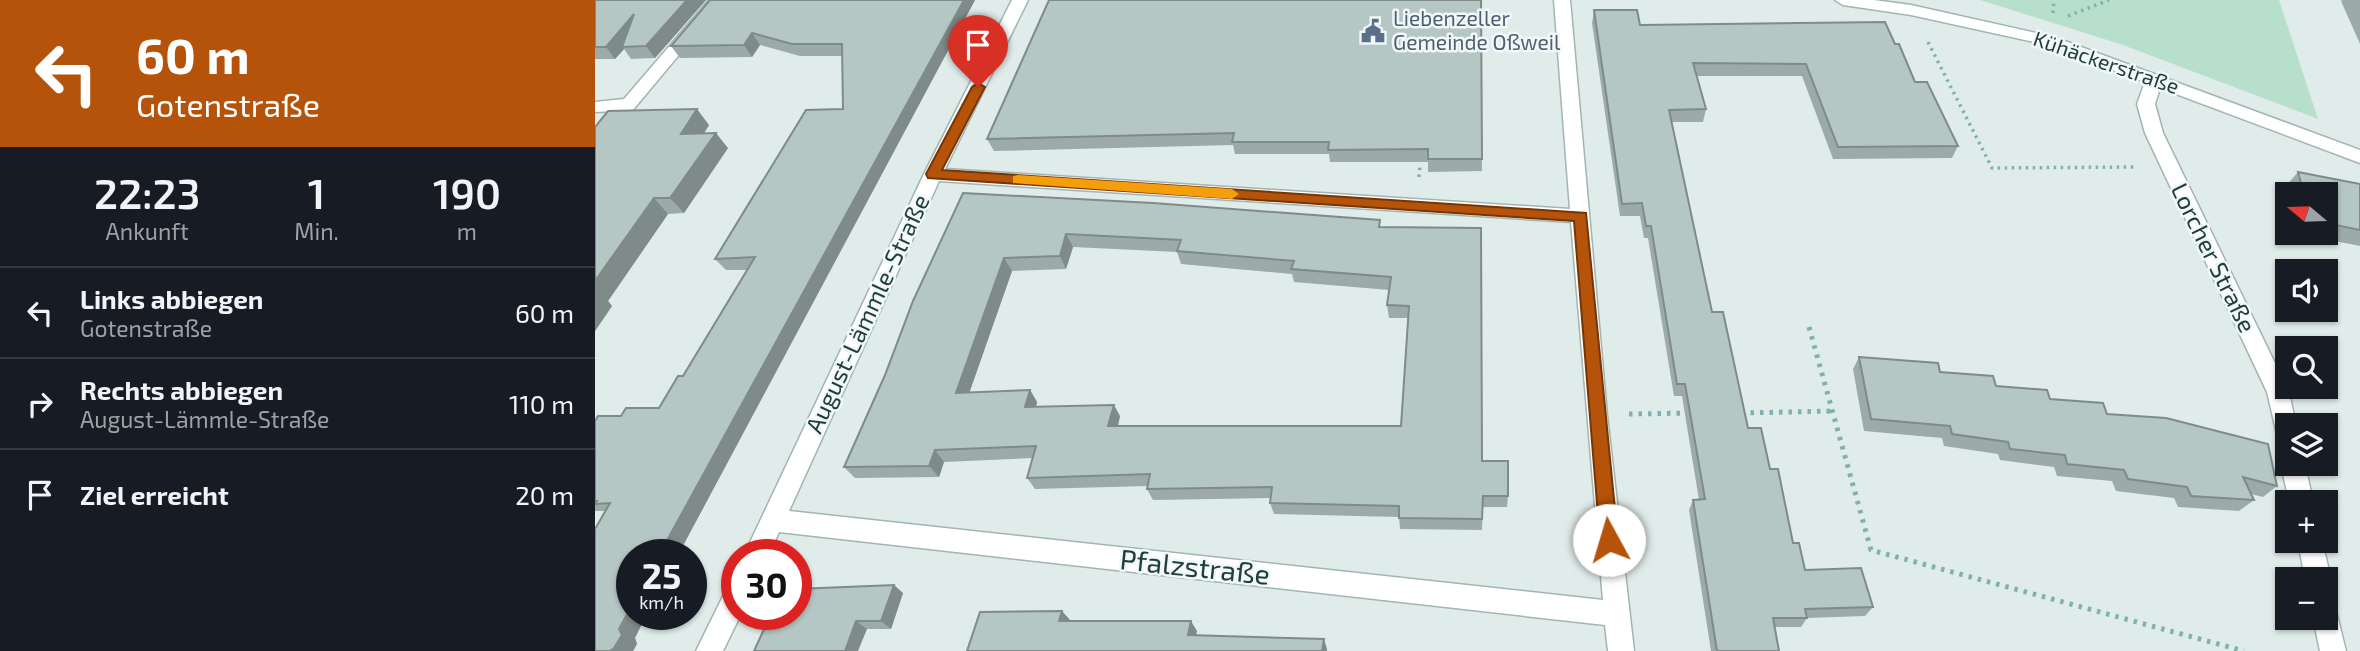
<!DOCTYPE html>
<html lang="de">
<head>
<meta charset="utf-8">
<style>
	body { margin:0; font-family:"Exo 2",sans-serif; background:#20242c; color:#f1f3f6; height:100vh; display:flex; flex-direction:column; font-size:26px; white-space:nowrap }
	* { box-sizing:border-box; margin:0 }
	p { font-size:23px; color:#9ea1a6 }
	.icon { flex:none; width:38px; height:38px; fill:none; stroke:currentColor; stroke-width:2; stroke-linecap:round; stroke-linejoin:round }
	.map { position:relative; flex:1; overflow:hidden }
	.drawer { display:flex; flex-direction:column; background:#171b24; width:595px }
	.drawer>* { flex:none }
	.guide { background:#b45309; color:#fff; overflow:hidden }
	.needle { width:46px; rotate:289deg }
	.controls { position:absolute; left:1680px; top:182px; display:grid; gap:14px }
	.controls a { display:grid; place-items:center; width:63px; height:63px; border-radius:0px; background:#171b24; box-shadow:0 2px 5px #0004; font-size:35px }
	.speed { position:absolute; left:21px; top:539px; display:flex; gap:14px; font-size:35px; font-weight:700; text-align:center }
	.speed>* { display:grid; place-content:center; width:91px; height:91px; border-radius:50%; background:#171b24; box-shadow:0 2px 5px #0004; line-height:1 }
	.speed small { font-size:18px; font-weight:400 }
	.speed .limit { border:10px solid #d22; background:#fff; color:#111 }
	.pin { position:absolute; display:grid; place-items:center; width:60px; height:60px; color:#fff; margin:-72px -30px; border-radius:50% 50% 50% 0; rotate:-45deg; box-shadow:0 0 7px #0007 }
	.pin .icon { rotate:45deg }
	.me { position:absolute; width:77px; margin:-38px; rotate:354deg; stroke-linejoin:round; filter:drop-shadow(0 0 5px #0008) }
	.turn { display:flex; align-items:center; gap:24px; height:147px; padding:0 21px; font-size:32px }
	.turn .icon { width:91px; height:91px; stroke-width:2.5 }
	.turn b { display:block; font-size:49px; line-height:60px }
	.eta { display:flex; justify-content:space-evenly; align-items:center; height:119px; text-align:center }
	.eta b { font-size:42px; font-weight:600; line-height:49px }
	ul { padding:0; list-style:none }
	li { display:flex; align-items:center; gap:21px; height:91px; padding:0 21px; border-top:2px solid #363941 }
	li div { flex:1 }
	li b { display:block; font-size:26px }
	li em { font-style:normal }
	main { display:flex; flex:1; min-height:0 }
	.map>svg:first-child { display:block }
	.green { fill:#b8dfcc }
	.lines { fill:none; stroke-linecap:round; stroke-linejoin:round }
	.minor-casing { stroke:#a3b4b3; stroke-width:3 }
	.path-far1 { stroke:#7fb2ae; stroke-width:3.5; stroke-dasharray:2.5 4.5; stroke-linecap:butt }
	.path { stroke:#7fb2ae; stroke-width:5; stroke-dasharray:3.5 6; stroke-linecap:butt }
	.minor { fill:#fff; fill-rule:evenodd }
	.wall { fill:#9caba9; fill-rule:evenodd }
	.shaded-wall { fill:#7f8b89 }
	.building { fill:#b5c7c4; stroke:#7f8b89; stroke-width:2; fill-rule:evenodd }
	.route { fill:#b45309; stroke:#753606; stroke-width:2 }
	.slow { fill:#f59e0b }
	.labels { text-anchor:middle; stroke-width:5; stroke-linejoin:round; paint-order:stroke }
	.far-service-label { font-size:21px; fill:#4e5e75; stroke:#f1f8f7; text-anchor:start }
	.far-street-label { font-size:21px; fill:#203e3d; stroke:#f1f8f7 }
	.street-label { font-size:24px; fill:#203e3d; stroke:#f1f8f7 }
	.near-street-label { font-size:28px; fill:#203e3d; stroke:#f1f8f7 }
</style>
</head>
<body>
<main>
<section class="drawer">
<div class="guide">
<div class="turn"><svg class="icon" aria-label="left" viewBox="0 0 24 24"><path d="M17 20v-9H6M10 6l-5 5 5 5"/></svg><div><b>60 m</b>Gotenstraße</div></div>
</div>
<div class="eta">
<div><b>22:23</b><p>Ankunft</p></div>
<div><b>1</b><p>Min.</p></div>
<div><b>190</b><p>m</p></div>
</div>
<ul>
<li><svg class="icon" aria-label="left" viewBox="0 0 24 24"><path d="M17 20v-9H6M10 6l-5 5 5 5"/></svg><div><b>Links abbiegen</b><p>Gotenstraße</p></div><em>60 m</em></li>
<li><svg class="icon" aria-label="right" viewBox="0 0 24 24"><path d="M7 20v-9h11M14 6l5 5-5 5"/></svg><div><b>Rechts abbiegen</b><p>August-Lämmle-Straße</p></div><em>110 m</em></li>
<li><svg class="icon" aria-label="arrive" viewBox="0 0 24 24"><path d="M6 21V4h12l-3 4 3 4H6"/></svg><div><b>Ziel erreicht</b></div><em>20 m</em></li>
</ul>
</section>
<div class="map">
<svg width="1765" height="651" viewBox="0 0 1765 651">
	<rect width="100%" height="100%" fill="#e0ecea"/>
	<polygon class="green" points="1385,0 1684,0 1723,119 1528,45"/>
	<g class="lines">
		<g class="minor-casing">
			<g id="minor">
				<polygon points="114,0 130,0 6,148 0,150 0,133 19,111 0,112 0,102 29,99"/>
				<path d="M417,0H433L350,169L975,209L959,0H975L1012,415L1039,651H1013L1010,625L184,532L174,555H149L329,174ZM344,181L976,222L1008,600L194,511Z"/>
				<polygon points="1240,0 1279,0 1316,5 1459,37 1765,150 1765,163 1565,88 1560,104 1568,133 1694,392 1701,425 1692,425 1692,446 1684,443 1672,392 1550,133 1542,104 1550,82 1448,44 1316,15 1248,5"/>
				<polygon points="1692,456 1692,464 1710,464 1718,502 1694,502 1686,464"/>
				<polygon points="1703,541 1727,541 1736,579 1732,588 1731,579 1710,579"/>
				<polygon points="142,583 142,614 146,614 128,651 101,651 133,586"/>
				<polygon points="1731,603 1740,607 1751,651 1725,651 1718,618 1731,618"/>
			</g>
		</g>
		<g class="path-far1">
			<polyline points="1458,13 1459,0"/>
			<polyline points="1473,16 1514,0"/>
			<polyline points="1333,42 1397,168 1542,167"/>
			<polyline points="824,177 825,165"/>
		</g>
		<g class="path">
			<polyline points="1214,327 1276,550 1649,651"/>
			<polyline points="1146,413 1239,411"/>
			<polyline points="1034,414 1095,413"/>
		</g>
		<use href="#minor" class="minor"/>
	</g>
	<g class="wall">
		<polygon points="0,0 111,0 60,58 36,59 29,49 20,59 0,59"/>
		<polygon points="115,0 380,0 83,555 37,555 40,638 42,644 38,651 0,651 11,511 0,511 0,421 64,408 88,376 153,270 131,270 120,259 248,109 247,56 205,56 165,45 157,57 85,58 76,46"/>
		<polygon points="886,0 887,171 833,172 833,162 735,162 734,154 640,154 638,145 399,151 392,139"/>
		<polygon points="1747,0 1765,0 1765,44 1746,1"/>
		<polygon points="999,10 1045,25 1300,44 1320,82 1363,146 1357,158 1238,159 1207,76 1101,76 1111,109 1108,122 1077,122 1117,312 1153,428 1175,469 1198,543 1210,570 1278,607 1270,616 1212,618 1206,627 1180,627 1184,651 1116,651 1094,510 1098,500 1104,500 1087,396 1079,396 1053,238 1049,238 1045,216 1025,216 997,23"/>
		<polygon points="114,125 109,133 133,148 89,213 73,214 13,301 17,306 0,331 0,127"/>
		<polygon points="1703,172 1765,184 1765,248 1765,246 1704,234 1704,233 1731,233 1731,194 1693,194 1691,186"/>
		<path d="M368,193L786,227L887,461L913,496L912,507H888L887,530L805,529L804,517L679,514L675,503L676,498L558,500L552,489V486L440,489L432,478L438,458L349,462L344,477L260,478L249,467L290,375ZM478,247L582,252L586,264L697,274L699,282L794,290L792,305L794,318H813L806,426H523L525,416L441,407L442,402L435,390L374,393L417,271L471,269Z"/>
		<polygon points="1264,357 1345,372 1512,414 1682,486 1668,497 1656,494 1659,500 1644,511 1583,507 1579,498 1521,491 1517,481 1462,476 1459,467 1405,460 1403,454 1349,446 1347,438 1269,431 1258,369"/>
		<polygon points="308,593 296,629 272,629 159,651"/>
	</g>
	<g class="shaded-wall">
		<polygon points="92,0 111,0 60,58 51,46"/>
		<polygon points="369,0 380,0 83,555 64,555"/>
		<polygon points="39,14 27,47 29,49 20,59 11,47"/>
		<polygon points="157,33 165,45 157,57 149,45"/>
		<polygon points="102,109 114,125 99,150 86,134"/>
		<polygon points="121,133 133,148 89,213 75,198"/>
		<polygon points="59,198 73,214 13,301 17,306 0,331 0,281"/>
		<polygon points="471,234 478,247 471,269 465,256"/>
		<polygon points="409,258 417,271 370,405 361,393"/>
		<polygon points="435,390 442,402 438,419 430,407"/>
		<polygon points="519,405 525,416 520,438 513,426"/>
		<polygon points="340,450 349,462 344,477 334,466"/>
		<polygon points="299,585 308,593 296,629 286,621"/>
		<polygon points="37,605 37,614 52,614 40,638 42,644 38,651 15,651"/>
		<polygon points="467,611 476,621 464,621"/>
		<polygon points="261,621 272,629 263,651 250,651"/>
		<polygon points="596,621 602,631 599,645 593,635"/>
		<polygon points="729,639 732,649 732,651 727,651"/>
	</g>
	<g class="building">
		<polygon points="0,0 92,0 51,46 27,47 39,14 11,47 0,47"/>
		<polygon points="115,0 369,0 64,555 37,555 37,605 24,629 27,635 19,648 15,651 0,651 0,529 15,503 0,504 2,501 0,501 0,421 3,416 26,416 31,408 64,408 83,376 88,376 160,257 120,259 211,110 248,109 247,44 197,44 157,33 149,45 76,46"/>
		<polygon points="454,0 886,0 887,159 833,159 833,149 733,150 734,142 637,142 639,133 392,139"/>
		<polygon points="999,10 1042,10 1045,25 1290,22 1300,44 1304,44 1320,82 1332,82 1363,146 1243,147 1211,64 1098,63 1111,109 1074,110 1117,312 1128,312 1153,428 1166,428 1175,469 1183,469 1198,543 1204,543 1210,570 1266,568 1278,607 1210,609 1212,618 1178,618 1184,651 1122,651 1098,500 1110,499 1090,384 1082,384 1056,226 1051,226 1047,203 1027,204"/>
		<polygon points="102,109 86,134 121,133 75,198 59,198 0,281 0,127 13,111"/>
		<polygon points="1703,172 1765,184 1765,230 1731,223 1731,194 1709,194"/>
		<path d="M368,193L558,203L785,220L784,227L886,228L887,461H913V496H888L887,519L804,518V506L675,503L677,487L552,489L555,474L432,478L441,446L340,450L334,466L249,467L290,375L318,301ZM471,234L586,240L582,251L699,261L696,269L796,277L792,305L814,306L806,426H513L519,405L430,407L435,390L361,393L409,258L465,256Z"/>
		<polygon points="1264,357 1343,363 1345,372 1398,376 1401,386 1452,390 1455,399 1508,403 1512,414 1571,418 1673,444 1682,486 1648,477 1659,500 1596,496 1592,487 1533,479 1529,470 1472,464 1470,455 1415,449 1413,442 1357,434 1355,426 1276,419"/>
		<polygon points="299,585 286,621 261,621 250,651 159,651 176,614 201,614 201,589"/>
		<polygon points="467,611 464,621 596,621 593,635 729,639 727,651 372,651 385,612"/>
	</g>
	<polygon class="route" points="383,83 390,87 347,170 991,213 1023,540 1021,546 1014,548 1007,546 1005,540 979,221 333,178 331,174 377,87"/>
	<polygon class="slow" points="423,175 637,189 644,194 637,199 418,183 418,176"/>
	<defs>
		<g id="civic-bare" transform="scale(1.89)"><path d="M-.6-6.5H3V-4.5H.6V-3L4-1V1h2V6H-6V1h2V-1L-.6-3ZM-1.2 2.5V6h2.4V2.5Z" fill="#5c6f8a" stroke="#f1f8f7" stroke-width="2.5" paint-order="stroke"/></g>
	</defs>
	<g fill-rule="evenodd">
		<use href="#civic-bare" x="778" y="31"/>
	</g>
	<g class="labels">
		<g class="far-service-label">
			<text x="798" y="26">Liebenzeller<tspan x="798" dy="24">Gemeinde Oßweil</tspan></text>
		</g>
		<g class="far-street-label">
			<text transform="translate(1511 63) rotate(19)" y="7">Kühäckerstraße</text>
		</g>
		<g class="street-label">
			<text transform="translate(1618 258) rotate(64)" y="8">Lorcher Straße</text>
			<text transform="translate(273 314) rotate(-65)" y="8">August-Lämmle-Straße</text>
		</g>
		<g class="near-street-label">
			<text transform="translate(600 567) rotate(6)" y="10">Pfalzstraße</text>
		</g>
	</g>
</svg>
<div class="controls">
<a><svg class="needle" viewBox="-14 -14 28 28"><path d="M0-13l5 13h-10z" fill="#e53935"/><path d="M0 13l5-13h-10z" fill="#9ea1a6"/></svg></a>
<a><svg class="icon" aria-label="sound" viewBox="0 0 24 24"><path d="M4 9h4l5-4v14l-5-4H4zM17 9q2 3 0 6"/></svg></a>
<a><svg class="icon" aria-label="search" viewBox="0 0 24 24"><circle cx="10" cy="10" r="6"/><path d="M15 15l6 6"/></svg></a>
<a><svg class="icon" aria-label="layers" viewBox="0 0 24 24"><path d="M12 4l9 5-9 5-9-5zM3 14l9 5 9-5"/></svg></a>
<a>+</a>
<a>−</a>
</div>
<div class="speed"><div>25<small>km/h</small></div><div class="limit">30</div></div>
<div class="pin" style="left:383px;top:87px;background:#d93025"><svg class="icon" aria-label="arrive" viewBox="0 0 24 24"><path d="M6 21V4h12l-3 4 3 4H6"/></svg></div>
<svg class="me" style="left:1014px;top:540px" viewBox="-20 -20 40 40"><circle r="19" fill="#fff"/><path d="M0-13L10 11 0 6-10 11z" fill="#b45309"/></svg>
</div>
</main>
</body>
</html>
